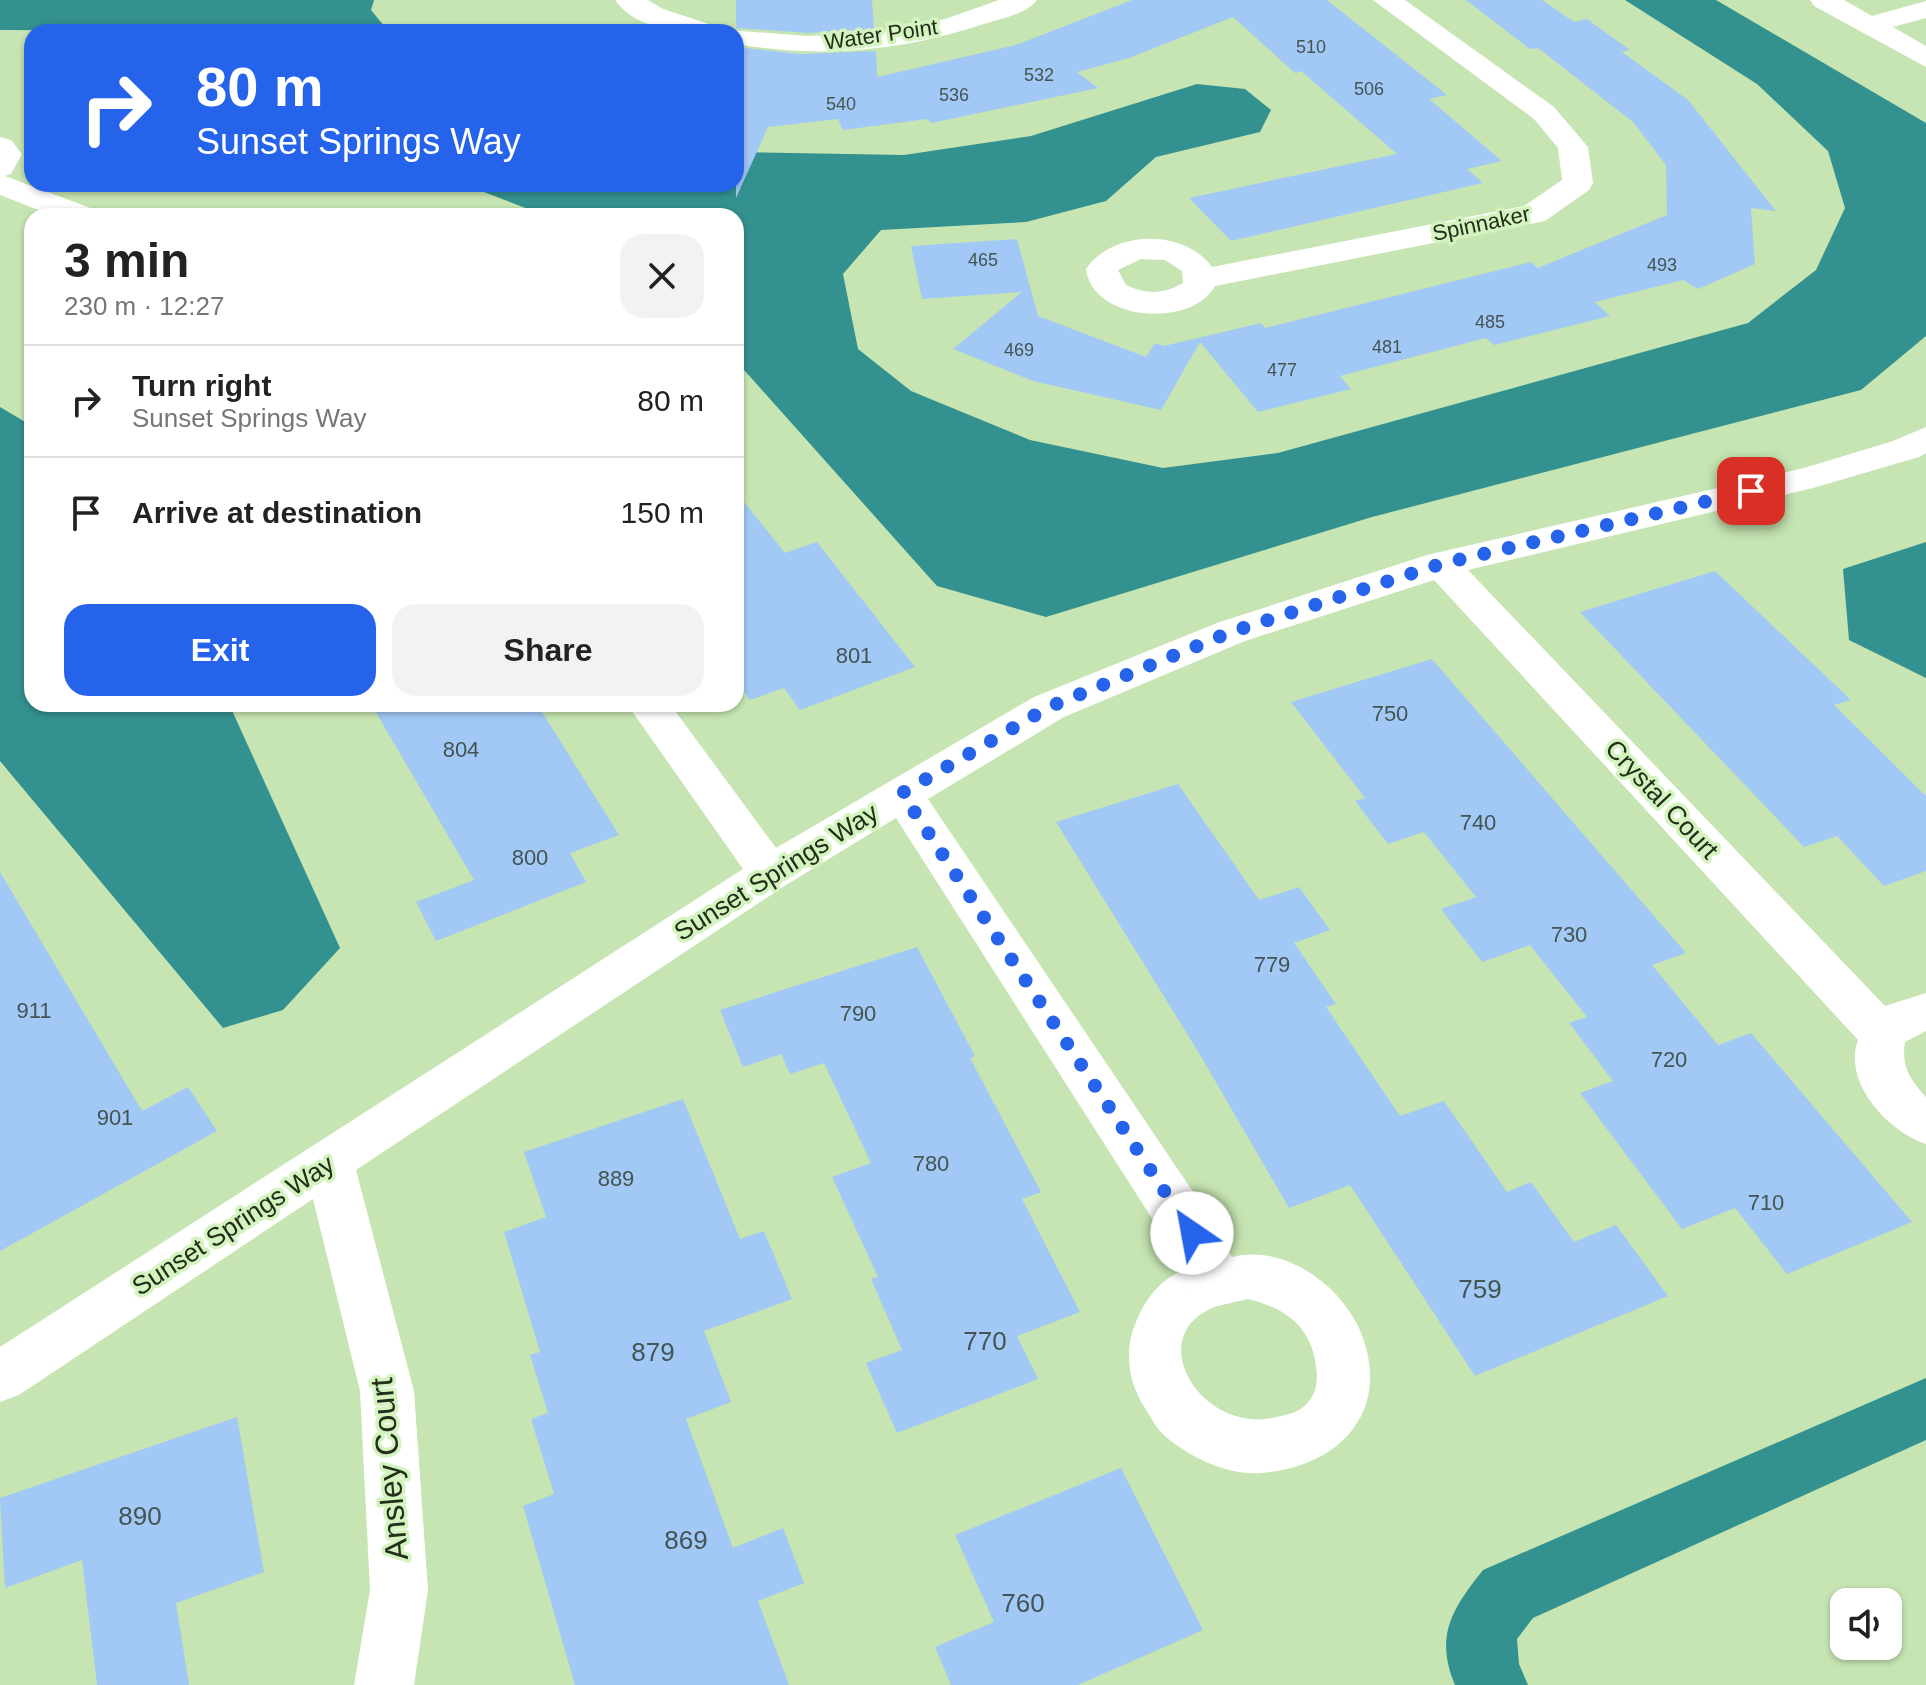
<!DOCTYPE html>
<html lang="en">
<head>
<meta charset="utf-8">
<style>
	body { margin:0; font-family:Arial,sans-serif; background:#f2f2f2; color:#222; height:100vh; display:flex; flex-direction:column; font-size:30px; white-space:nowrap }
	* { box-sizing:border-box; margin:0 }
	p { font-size:26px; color:#767676 }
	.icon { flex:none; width:44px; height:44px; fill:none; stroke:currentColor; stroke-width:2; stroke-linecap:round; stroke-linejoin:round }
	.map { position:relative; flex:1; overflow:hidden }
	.details { position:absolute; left:24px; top:208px; width:720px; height:504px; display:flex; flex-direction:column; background:#fff; border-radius:24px; box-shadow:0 2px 6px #0004 }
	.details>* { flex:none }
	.banner { position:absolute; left:24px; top:24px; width:720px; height:168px; border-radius:24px; box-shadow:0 2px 6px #0004; background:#2563eb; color:#fff; overflow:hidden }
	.tools { position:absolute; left:1830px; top:1588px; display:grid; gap:16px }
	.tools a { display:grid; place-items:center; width:72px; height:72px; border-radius:16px; background:#fff; box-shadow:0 2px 6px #0004; font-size:40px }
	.pin { position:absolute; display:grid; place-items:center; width:68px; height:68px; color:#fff; margin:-34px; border-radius:16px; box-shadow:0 4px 12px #0006 }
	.me { position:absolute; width:88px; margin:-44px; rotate:327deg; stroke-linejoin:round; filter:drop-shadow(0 0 6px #0008) }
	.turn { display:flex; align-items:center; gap:28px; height:168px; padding:0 40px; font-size:36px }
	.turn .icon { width:104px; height:104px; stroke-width:2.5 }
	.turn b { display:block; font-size:56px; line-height:68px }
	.round { display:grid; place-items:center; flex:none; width:84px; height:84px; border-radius:24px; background:#f2f2f2 }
	.summary { display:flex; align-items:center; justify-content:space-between; height:136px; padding:0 40px }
	h1 { font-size:48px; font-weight:700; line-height:60px }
	.cta { display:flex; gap:16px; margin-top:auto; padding:16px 40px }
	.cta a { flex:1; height:92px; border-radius:24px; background:#2563eb; color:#fff; font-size:32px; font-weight:700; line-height:92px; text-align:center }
	.cta a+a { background:#f2f2f2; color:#222 }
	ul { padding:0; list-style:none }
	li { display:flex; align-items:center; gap:24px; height:112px; padding:0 40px; border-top:2px solid #e0e0e0 }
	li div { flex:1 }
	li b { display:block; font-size:30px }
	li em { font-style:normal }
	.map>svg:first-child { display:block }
	.water { fill:#33918f }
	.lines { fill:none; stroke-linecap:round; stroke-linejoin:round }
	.canal { fill:#33918f; fill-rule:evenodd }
	.building { fill:#a2c8f5 }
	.minor { fill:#fff; fill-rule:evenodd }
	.route { stroke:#2563eb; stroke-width:14; stroke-dasharray:0 25.2 }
	.labels { text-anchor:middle; stroke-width:7; stroke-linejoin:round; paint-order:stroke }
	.far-number-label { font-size:18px; fill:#435452 }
	.far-street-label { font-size:22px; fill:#232e1b; stroke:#d3f3bf }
	.number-label { font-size:22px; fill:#435452 }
	.street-label { font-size:26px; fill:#232e1b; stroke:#d3f3bf }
	.near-number-label { font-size:26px; fill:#435452 }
	.near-street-label { font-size:32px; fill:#232e1b; stroke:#d3f3bf }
</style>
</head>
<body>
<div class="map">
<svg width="1926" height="1685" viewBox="0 0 1926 1685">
	<rect width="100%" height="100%" fill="#c6e5b2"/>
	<g class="water">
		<polygon points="0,0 374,0 371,10 389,32 0,30"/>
		<polygon points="1625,0 1716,0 1926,123 1926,336 1861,390 1372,517 1046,617 937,586 736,361 736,216 546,216 463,184 736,184 736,152 904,155 1031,136 1197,84 1245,89 1271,110 1260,132 1156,157 1106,201 1026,222 881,230 843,274 858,349 911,391 1030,440 1163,468 1278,453 1748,323 1816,270 1845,208 1828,151 1757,84"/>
		<polygon points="0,407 32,426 32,704 229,704 340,948 283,1010 223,1028 0,761"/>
		<polygon points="1926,542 1926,678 1849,640 1843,569"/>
	</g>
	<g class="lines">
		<path class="canal" d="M1926,1378V1440L1533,1618L1517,1639L1519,1664L1528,1685H1455C1434,1635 1453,1608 1483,1570Z"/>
	</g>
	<g class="building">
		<polygon points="736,0 872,0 874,29 808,33 736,28"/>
		<polygon points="1132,0 1327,0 1447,95 1429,99 1502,161 1467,169 1483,183 1231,241 1189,198 1397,154 1301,71 1295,73 1233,17 1129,58 1077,72 1098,88 931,123 927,119 843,130 838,119 768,127 736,198 736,47 800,54 876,51 877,77 1016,45"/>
		<polygon points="1466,0 1542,0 1574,22 1587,19 1630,50 1622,52 1688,100 1776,211 1751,208 1755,264 1698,289 1683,280 1595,302 1610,316 1494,345 1486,338 1340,376 1351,389 1258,412 1200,342 1161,410 1033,381 953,349 1022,292 922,299 911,246 1017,239 1038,316 1146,357 1155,343 1164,346 1261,323 1265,328 1531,262 1538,268 1667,215 1666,165 1633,122 1538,48 1530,49"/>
		<polygon points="736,492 785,553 817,542 915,667 800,710 784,688 750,700 736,680"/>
		<polygon points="1715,571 1851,700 1834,705 1926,796 1926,871 1884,886 1837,836 1804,847 1580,612"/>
		<polygon points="1432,659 1686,953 1652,965 1718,1045 1751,1033 1912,1222 1787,1274 1735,1208 1682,1229 1580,1093 1613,1081 1569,1023 1587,1017 1530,945 1482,962 1441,909 1476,897 1424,832 1388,844 1355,801 1365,798 1291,702"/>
		<polygon points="371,704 537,704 619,835 570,853 586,882 436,941 416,902 474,880"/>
		<polygon points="1178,784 1259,900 1299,887 1330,930 1294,943 1336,1004 1326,1007 1400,1116 1444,1101 1507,1192 1531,1182 1574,1242 1616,1225 1668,1296 1475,1376 1350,1185 1289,1208 1199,1053 1056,822"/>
		<polygon points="0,872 142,1111 188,1087 217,1131 0,1251"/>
		<polygon points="917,947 975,1056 970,1058 1041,1192 1022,1199 1080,1312 1017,1336 1038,1379 897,1433 866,1363 902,1350 871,1279 878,1277 832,1177 871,1163 824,1063 790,1074 781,1054 743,1067 720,1010"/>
		<polygon points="683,1099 740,1239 764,1231 792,1299 704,1331 731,1402 686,1419 733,1548 783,1528 804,1583 758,1601 789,1685 575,1685 523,1506 554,1494 531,1419 548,1413 530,1355 540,1352 504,1232 546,1217 524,1152"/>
		<polygon points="237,1417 264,1572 176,1603 189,1685 97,1685 82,1560 5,1588 0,1498"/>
		<polygon points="1121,1468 1203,1630 1078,1685 951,1685 935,1647 994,1622 955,1535"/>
	</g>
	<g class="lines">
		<g class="minor">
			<path d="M615,0H648L663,9L727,30L808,36L882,32L945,19L999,0H1037C1028,13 1002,19 987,23C904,51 822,59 736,44V32C698,32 640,36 615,0Z"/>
			<path d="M1373,0H1405L1554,107L1588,147L1593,183L1589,190L1545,221L1215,286C1191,329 1092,321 1086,269C1112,230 1184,228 1212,267L1524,206L1562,180L1558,148L1534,119ZM1141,259L1165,260L1182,271L1183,283C1163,294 1148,295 1126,285L1118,270Z"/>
			<polygon points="1810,0 1844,0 1872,16 1926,1 1926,18 1893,27 1926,46 1926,67 1814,6"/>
			<polygon points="0,137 11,140 22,154 11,174 5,176 93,209 98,216 54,216 0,195"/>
			<path d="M1926,427V453L1919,457L1813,488L1468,570L1885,1006L1926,993V1031L1905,1042C1901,1066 1910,1080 1926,1097V1144C1889,1132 1842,1083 1858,1040L1434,580L1245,641L1064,717L928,799L1210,1217L1232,1257C1283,1244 1338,1283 1359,1328C1394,1408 1342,1467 1261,1473C1228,1476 1190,1457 1166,1437C1157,1430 1151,1417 1145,1408C1130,1386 1125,1357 1132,1333C1141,1306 1156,1280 1185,1270L896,818L786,885L356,1170L414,1391L428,1590L414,1685H354L370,1590L360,1391L313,1199L19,1395L0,1402V1347L743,869L627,704H670L776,848L1034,697L1217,623L1427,555L1804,468L1893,441ZM1248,1299C1285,1308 1311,1326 1316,1366C1318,1378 1317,1392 1309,1401C1301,1412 1290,1414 1277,1417C1203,1436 1142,1339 1212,1308C1223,1304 1237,1302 1248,1299Z"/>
		</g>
	</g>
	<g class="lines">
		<polyline class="route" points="1192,1233 902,793 1049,707 1231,632 1441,564 1751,491"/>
	</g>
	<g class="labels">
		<g class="far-number-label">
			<text x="1311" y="53">510</text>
			<text x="1039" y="81">532</text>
			<text x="1369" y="95">506</text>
			<text x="954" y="101">536</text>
			<text x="841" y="110">540</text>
			<text x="983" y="266">465</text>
			<text x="1662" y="271">493</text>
			<text x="1490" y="328">485</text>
			<text x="1387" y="353">481</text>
			<text x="1019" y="356">469</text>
			<text x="1282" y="376">477</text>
		</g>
		<g class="far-street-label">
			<text transform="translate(881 34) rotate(-8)" y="8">Water Point</text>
			<text transform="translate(1481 223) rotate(-12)" y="8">Spinnaker</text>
		</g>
		<g class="number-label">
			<text x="854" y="663">801</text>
			<text x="1390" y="721">750</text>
			<text x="461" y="757">804</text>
			<text x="1478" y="830">740</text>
			<text x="530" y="865">800</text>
			<text x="1569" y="942">730</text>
			<text x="1272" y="972">779</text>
			<text x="34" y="1018">911</text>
			<text x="858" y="1021">790</text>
			<text x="1669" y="1067">720</text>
			<text x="115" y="1125">901</text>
			<text x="931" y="1171">780</text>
			<text x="616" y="1186">889</text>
			<text x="1766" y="1210">710</text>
		</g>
		<g class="street-label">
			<text transform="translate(1662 799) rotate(47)" y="9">Crystal Court</text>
			<text transform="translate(776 872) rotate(-32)" y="9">Sunset Springs Way</text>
			<text transform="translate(233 1225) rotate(-33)" y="9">Sunset Springs Way</text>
		</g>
		<g class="near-number-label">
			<text x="1480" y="1298">759</text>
			<text x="985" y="1350">770</text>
			<text x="653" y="1361">879</text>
			<text x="140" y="1525">890</text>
			<text x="686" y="1549">869</text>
			<text x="1023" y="1612">760</text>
		</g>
		<g class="near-street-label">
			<text transform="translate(389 1469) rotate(-95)" y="11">Ansley Court</text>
		</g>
	</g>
</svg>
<div class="tools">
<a><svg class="icon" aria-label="sound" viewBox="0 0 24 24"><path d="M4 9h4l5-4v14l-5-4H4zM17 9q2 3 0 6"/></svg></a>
</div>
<div class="pin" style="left:1751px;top:491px;background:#d93025"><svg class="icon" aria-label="arrive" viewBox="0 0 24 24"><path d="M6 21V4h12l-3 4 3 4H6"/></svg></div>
<svg class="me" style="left:1192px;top:1233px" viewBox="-20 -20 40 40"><circle r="19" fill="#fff"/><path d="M0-13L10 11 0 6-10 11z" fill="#2563eb"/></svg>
<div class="banner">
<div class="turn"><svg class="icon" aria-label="right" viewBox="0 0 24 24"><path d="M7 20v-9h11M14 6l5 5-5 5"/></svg><div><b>80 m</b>Sunset Springs Way</div></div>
</div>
<section class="details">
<div class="summary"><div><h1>3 min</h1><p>230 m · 12:27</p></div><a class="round"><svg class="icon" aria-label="close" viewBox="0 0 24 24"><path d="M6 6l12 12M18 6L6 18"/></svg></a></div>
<ul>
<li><svg class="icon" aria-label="right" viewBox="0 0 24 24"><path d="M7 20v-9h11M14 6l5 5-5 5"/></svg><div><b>Turn right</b><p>Sunset Springs Way</p></div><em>80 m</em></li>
<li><svg class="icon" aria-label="arrive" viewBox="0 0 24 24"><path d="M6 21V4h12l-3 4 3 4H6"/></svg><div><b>Arrive at destination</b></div><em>150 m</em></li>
</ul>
<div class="cta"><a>Exit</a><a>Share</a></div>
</section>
</div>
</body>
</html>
